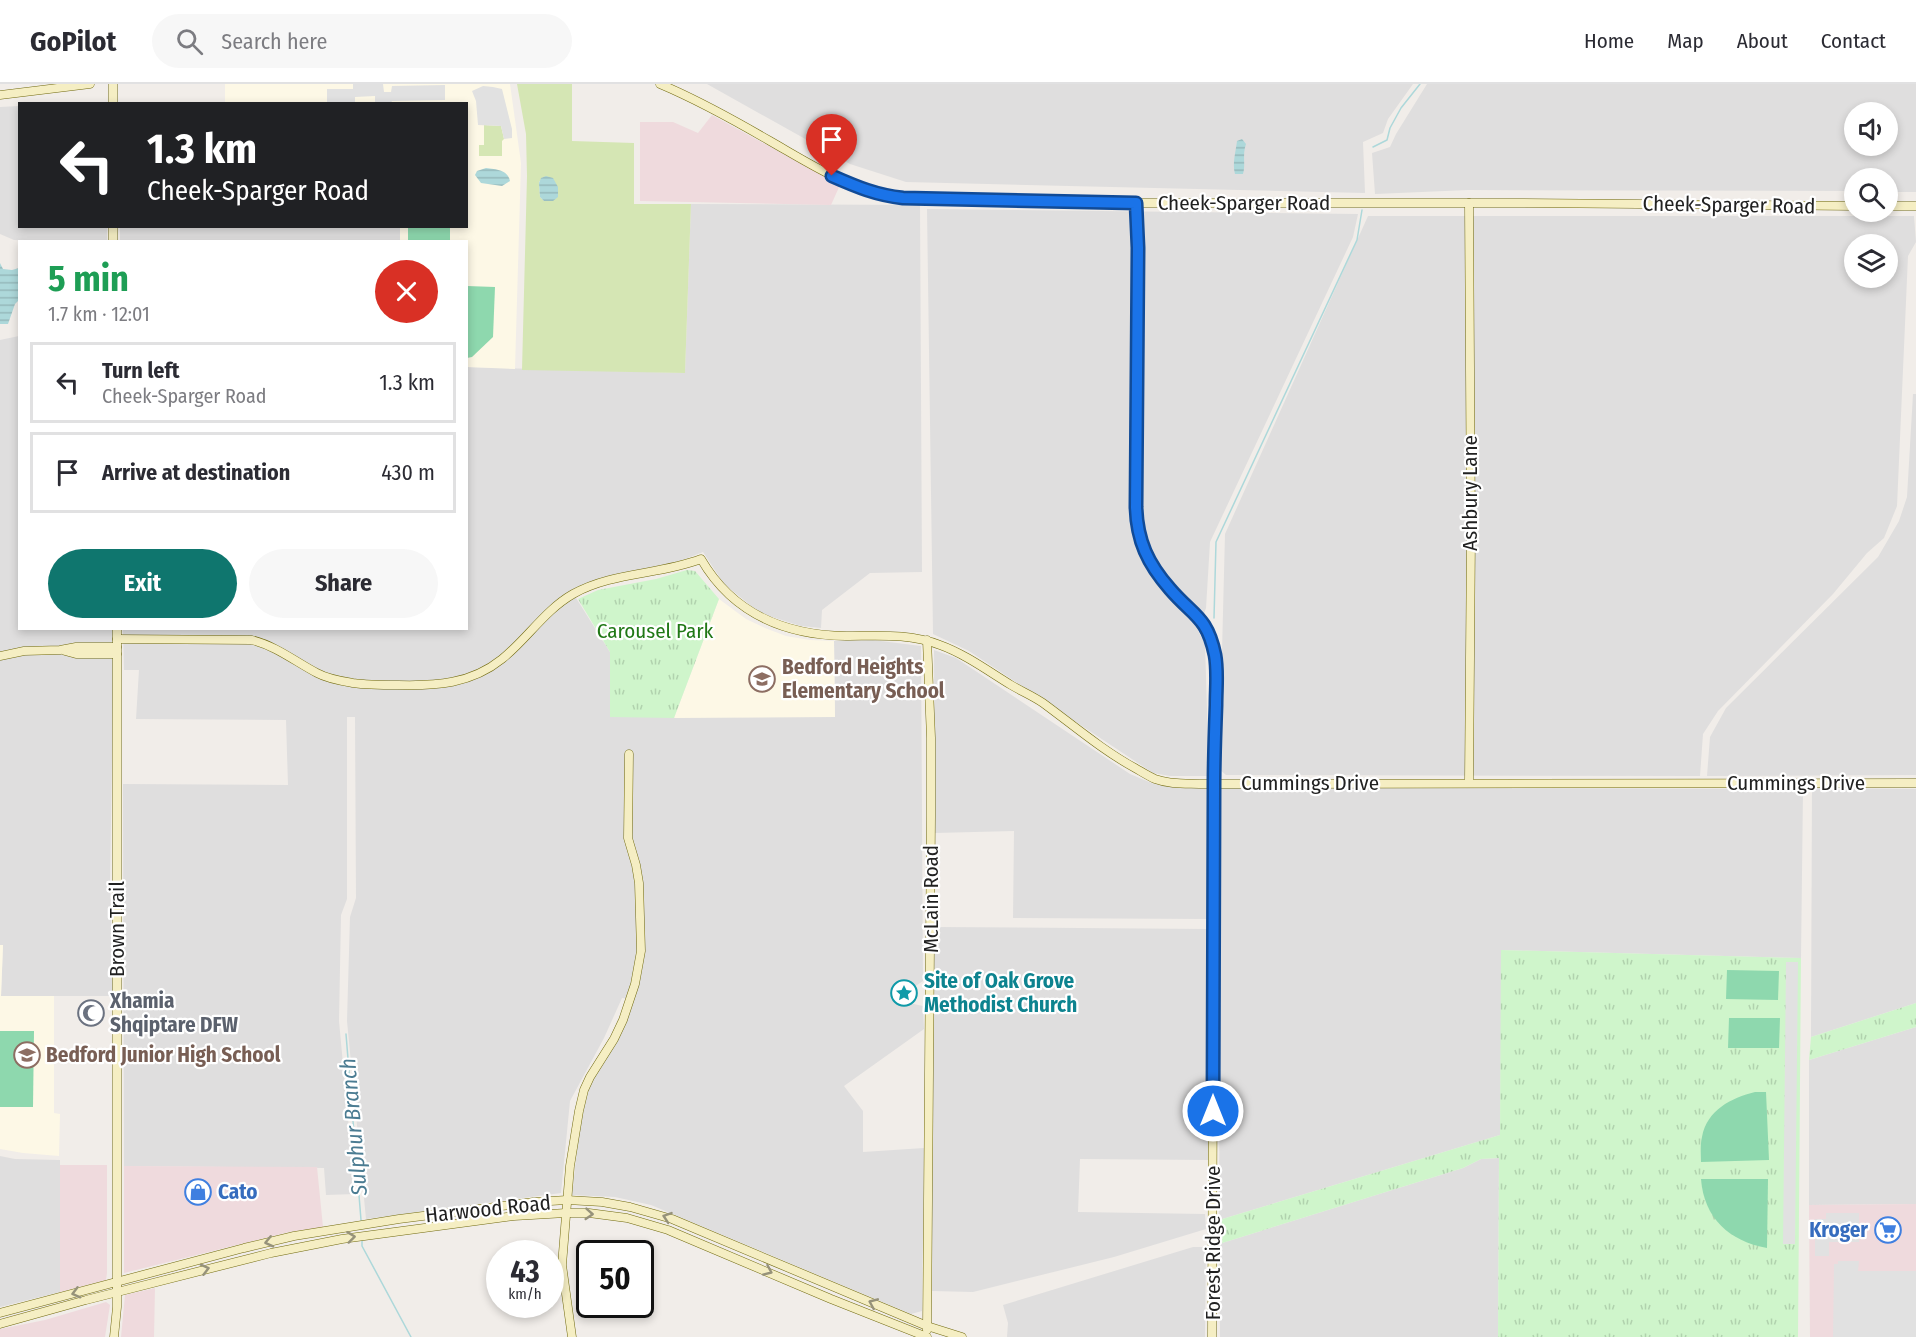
<!DOCTYPE html>
<html lang="en">
<head>
<meta charset="utf-8">
<style>
	body { margin:0; font-family:"Fira Sans Condensed",sans-serif; background:#f7f7f7; color:#2b2b33; height:100vh; display:flex; flex-direction:column; font-size:22px; white-space:nowrap }
	* { box-sizing:border-box; margin:0 }
	p { font-size:20px; color:#7c7c81 }
	.icon { flex:none; width:33px; height:33px; fill:none; stroke:currentColor; stroke-width:2; stroke-linecap:round; stroke-linejoin:round }
	.map { position:relative; flex:1; overflow:hidden }
	.sheet { position:absolute; left:18px; top:156px; width:450px; height:390px; display:flex; flex-direction:column; background:#fff; border-radius:0px; box-shadow:0 3px 9px #0003 }
	.sheet>* { flex:none }
	.hud { position:absolute; left:18px; top:18px; width:450px; height:126px; border-radius:0px; box-shadow:0 3px 9px #0003; background:#202124; color:#fff; overflow:hidden }
	.tools { position:absolute; left:1844px; top:18px; display:grid; gap:12px }
	.tools a { display:grid; place-items:center; width:54px; height:54px; border-radius:50%; background:#fff; box-shadow:0 3px 9px #0003; font-size:30px }
	.speed { position:absolute; left:486px; top:1156px; display:flex; gap:12px; font-size:30px; font-weight:700; text-align:center }
	.speed>* { display:grid; place-content:center; width:78px; height:78px; border-radius:50%; background:#fff; box-shadow:0 3px 9px #0003; line-height:1 }
	.speed small { font-size:15px; font-weight:400 }
	.speed .limit { border:3px solid #111; border-radius:9px; background:#fff; color:#111 }
	.pin { position:absolute; display:grid; place-items:center; width:51px; height:51px; color:#fff; margin:-62px -26px; border-radius:50% 50% 50% 0; rotate:-45deg; box-shadow:0 0 6px #0007 }
	.pin .icon { rotate:45deg }
	.me { position:absolute; width:66px; margin:-33px; rotate:0deg; stroke-linejoin:round; filter:drop-shadow(0 0 4px #0008) }
	.turn { display:flex; align-items:center; gap:21px; height:126px; padding:0 30px; font-size:27px }
	.turn .icon { width:78px; height:78px; stroke-width:2.5 }
	.turn b { display:block; font-size:42px; line-height:51px }
	.round { display:grid; place-items:center; flex:none; width:63px; height:63px; border-radius:32px; background:#f7f7f7 }
	.summary { display:flex; align-items:center; justify-content:space-between; height:102px; padding:0 30px }
	h1 { font-size:36px; font-weight:700; line-height:45px; color:#1e9e55 }
	.button { display:flex; gap:12px; margin-top:auto; padding:12px 30px }
	.button a { flex:1; height:69px; border-radius:36px; background:#0f766e; color:#fff; font-size:24px; font-weight:700; line-height:69px; text-align:center }
	.button a+a { background:#f7f7f7; color:#2b2b33 }
	ul { padding:0; list-style:none }
	li { display:flex; align-items:center; gap:18px; height:81px; margin:0 12px 9px; padding:0 18px; border:3px solid #e1e1e2; border-radius:0px }
	li div { flex:1 }
	li b { display:block; font-size:22px }
	li em { font-style:normal }
	header { display:flex; align-items:center; gap:36px; box-sizing:border-box; height:84px; padding:0 30px; background:#fff; border-bottom:2px solid #e1e1e2 }
	header strong { font-size:28px }
	nav { display:flex; gap:33px; margin-inline-start:auto; font-size:21px }
	.search { width:420px; height:54px; background:#f7f7f7; display:flex; align-items:center; gap:15px; box-sizing:border-box; padding:0 21px; border-radius:33px; color:#7c7c81; font-size:22px }
	.map>svg:first-child { display:block }
	.residential { fill:#dfdede; fill-rule:evenodd }
	.commercial { fill:#efdadd }
	.education { fill:#fdf8e6 }
	.grass { fill:#d5e6b4; fill-rule:evenodd }
	.park { fill:url(#park-tufts) }
	.pitch { fill:#8ed8ae }
	.parking { fill:#e1e1e1 }
	.water { fill:url(#water-rules) }
	.lines { fill:none; stroke-linecap:round; stroke-linejoin:round }
	.stream { stroke:#add8da; stroke-width:1.5 }
	.secondary-casing { stroke:#716a0f; stroke-width:9 }
	.secondary { stroke:#f5eec3; stroke-width:8 }
	.oneway { stroke:#96927a }
	.route-casing { stroke:#114b97; stroke-width:15 }
	.route { stroke:#1a73e8; stroke-width:10 }
	.labels { text-anchor:middle; stroke-width:4.5; stroke-linejoin:round; paint-order:stroke }
	.street-label { font-size:21px; fill:#212121; stroke:#fff }
	.park-label { font-size:21px; fill:#207816; stroke:#fff }
	.education-label { font-size:21px; font-weight:bold; fill:#785e54; stroke:#fff; text-anchor:start }
	.culture-label { font-size:21px; font-weight:bold; fill:#0d838f; stroke:#fff; text-anchor:start }
	.worship-label { font-size:21px; font-weight:bold; fill:#5b616d; stroke:#fff; text-anchor:start }
	.shop-label { font-size:21px; font-weight:bold; fill:#366cbe; stroke:#fff; text-anchor:start }
	.water-label { font-size:22px; font-style:italic; fill:#4b7c92; stroke:#fff }
</style>
</head>
<body>
<header>
<strong>GoPilot</strong>
<div class="search"><svg class="icon" aria-label="search" viewBox="0 0 24 24"><circle cx="10" cy="10" r="6"/><path d="M15 15l6 6"/></svg>Search here</div>
<nav><a>Home</a><a>Map</a><a>About</a><a>Contact</a></nav>
</header>
<div class="map">
<svg width="1916" height="1253" viewBox="0 0 1916 1253">
	<defs>
		<pattern id="park-tufts" width="24" height="20" patternUnits="userSpaceOnUse" patternTransform="scale(1.5)"><rect width="24" height="20" fill="#cff5cb"/><path d="M3 7l-1-3M5 7V3M7 7l1-3M15 17l-1-3M17 17v-4M19 17l1-3" fill="none" stroke="#b1d2ae"/></pattern>
		<pattern id="water-rules" width="6" height="5" patternUnits="userSpaceOnUse" patternTransform="scale(1.5)"><rect width="6" height="5" fill="#add8da"/><path d="M0 2.5h6" fill="none" stroke="#95b9bb"/></pattern>
	</defs>
	<rect width="100%" height="100%" fill="#f1ede9"/>
	<g class="residential">
		<polygon points="707,0 1413,0 1388,35 1383,49 1363,58 1365,109 906,98 850,80"/>
		<path d="M1427,0H1916V108H1887V94H1854V107L1468,106L1375,110L1372,69L1390,63L1396,50ZM1854,28H1887V62H1854Z"/>
		<polygon points="19,22 20,142 107,143 107,157 32,157 14,156 0,150 0,23"/>
		<polygon points="691,120 920,121 922,488 870,489 822,526 821,544 801,542 760,529 724,500 703,468 680,477 600,495 571,506 610,568 610,633 835,633 834,557 873,556 921,562 923,897 895,916 923,922 924,945 844,1002 863,1027 863,1068 924,1064 922,1227 911,1230 651,1121 615,1113 572,1111 581,1031 591,999 610,968 634,915 622,914 604,954 570,1017 561,1109 366,1135 347,937 350,833 356,814 355,633 347,633 347,815 341,831 339,937 355,1110 326,1111 324,1084 124,1082 123,700 288,701 286,636 136,635 139,586 124,586 123,545 466,544 467,283 685,289"/>
		<polygon points="927,125 1358,130 1353,153 1210,458 1206,524 1198,547 1205,560 1209,692 1170,692 1153,689 969,567 933,550"/>
		<path d="M1368,132H1914L1916,158L1908,172L1897,422L1884,454L1867,469L1833,510L1718,627L1703,650L1700,692L1226,691L1219,685L1225,450ZM1854,160H1887V194H1854Z"/>
		<rect x="120" y="143" width="280" height="14"/>
		<polygon points="19,252 20,544 114,545 110,801 113,912 1,912 3,861 0,861 0,256"/>
		<polygon points="1913,310 1916,310 1916,691 1707,692 1710,653 1726,624 1878,473 1899,437 1907,413"/>
		<polygon points="934,566 956,574 1130,690 1154,700 1206,705 1207,835 1013,834 1014,747 935,749"/>
		<polygon points="1221,703 1803,705 1801,874 1502,866 1500,1051 1219,1136"/>
		<polygon points="1812,704 1916,705 1916,919 1811,953"/>
		<polygon points="935,843 1208,845 1208,1076 1080,1075 1078,1128 1205,1130 1206,1145 1114,1173 973,1208 932,1207 932,983"/>
		<polygon points="1916,943 1916,1120 1809,1121 1809,976"/>
		<polygon points="0,1072 15,1075 60,1076 60,1208 0,1223"/>
		<polygon points="1499,1074 1498,1253 1220,1253 1219,1160 1463,1084 1481,1075"/>
		<polygon points="1193,1163 1206,1163 1205,1253 1007,1253 1008,1239 1003,1221"/>
	</g>
	<g class="commercial">
		<polygon points="712,31 840,101 831,121 640,117 640,38 673,38 698,49"/>
		<polygon points="60,1081 107,1081 107,1189 106,1196 60,1208"/>
		<polygon points="124,1082 317,1083 323,1143 289,1148 124,1189"/>
		<polygon points="1916,1120 1916,1253 1810,1253 1809,1121"/>
		<polygon points="155,1204 154,1253 121,1253 125,1211"/>
		<polygon points="106,1218 110,1221 105,1253 0,1253 0,1245 45,1236"/>
	</g>
	<g class="education">
		<polygon points="225,0 510,0 521,79 515,285 467,283 466,158 400,157 400,143 466,142 466,20 225,19"/>
		<polygon points="719,515 746,535 765,544 786,552 810,556 834,557 835,633 674,634"/>
		<polygon points="0,861 3,861 1,912 54,912 54,1029 60,1030 59,1072 23,1069 0,1065"/>
	</g>
	<g class="grass">
		<path d="M517,0H572V57L634,59V120H691L685,289L522,286L527,92L526,50ZM543,93H550L553,117H544L540,113L539,98Z"/>
		<polygon points="484,41 501,42 504,55 502,57 502,72 479,72 479,61 484,61"/>
	</g>
	<g class="park">
		<polygon points="687,486 695,487 719,515 674,634 610,633 610,568 578,515 598,506 656,495"/>
		<polygon points="1501,866 1801,874 1798,1253 1498,1253 1499,1074 1481,1075 1463,1084 1219,1160 1219,1136 1500,1051"/>
		<polygon points="1916,919 1916,943 1809,976 1811,953"/>
	</g>
	<g class="pitch">
		<rect x="408" y="143" width="42" height="14"/>
		<polygon points="467,202 495,203 493,253 472,273 467,274"/>
		<polygon points="1727,886 1779,887 1778,916 1726,915"/>
		<polygon points="1729,934 1780,934 1779,964 1728,964"/>
		<polygon points="0,947 34,947 33,1023 0,1023"/>
		<path d="M1755,1008H1766L1769,1076L1701,1078C1701,1070 1700,1061 1702,1053C1707,1026 1731,1014 1755,1008Z"/>
		<path d="M1701,1095H1768L1767,1164C1729,1157 1704,1134 1701,1095Z"/>
	</g>
	<g class="parking">
		<polygon points="353,0 383,0 384,8 391,8 392,2 445,1 445,16 392,17 391,19 375,20 375,12 355,13 355,19 327,19 327,5 353,5"/>
		<polygon points="483,2 493,3 502,5 512,45 512,54 504,55 501,42 478,41 476,17 472,7"/>
		<polygon points="1786,878 1798,878 1795,1160 1783,1160"/>
		<polygon points="1826,1129 1859,1129 1859,1158 1829,1158 1829,1172 1815,1172 1815,1135 1826,1135"/>
		<polygon points="1838,1177 1859,1177 1858,1187 1916,1187 1916,1253 1833,1253 1834,1180 1838,1180"/>
	</g>
	<g class="water">
		<path d="M1242,55L1246,60C1242,71 1246,81 1243,90H1235C1232,79 1236,67 1237,57Z"/>
		<path d="M486,84C496,85 508,86 510,97L502,102L481,99L475,91L477,87Z"/>
		<polygon points="546,92 553,94 558,103 558,113 553,117 544,117 540,113 539,99 541,94"/>
		<polygon points="0,179 3,185 12,186 19,184 19,216 15,220 8,240 0,240"/>
	</g>
	<g class="lines">
		<g class="stream">
			<polyline points="1373,63 1387,56 1390,44 1401,24 1420,0"/>
			<polyline points="1214,534 1216,458 1357,156 1362,126"/>
			<polyline points="346,950 361,1136"/>
			<polyline points="362,1157 362,1162 411,1253"/>
		</g>
		<g class="secondary-casing">
			<g id="secondary">
				<path d="M660,0C698,16 734,36 770,57C812,81 854,109 903,114L1136,119H1514L1854,122"/>
				<polyline points="0,11 90,0"/>
				<polyline points="113,20 113,0"/>
				<polyline points="1136,119 1138,164 1136,423 1138,449 1145,471 1170,505 1202,536 1210,552 1217,586 1214,699 1212,1253"/>
				<polyline points="1469,119 1471,450 1469,698"/>
				<polyline points="1887,122 1916,122"/>
				<polyline points="113,158 113,142"/>
				<path d="M117,555L252,556C276,562 296,578 317,589C328,595 341,597 353,599C367,601 383,601 398,601C436,602 471,600 502,575C527,555 545,526 573,510C612,488 659,491 701,475C733,530 784,551 846,552C877,552 910,549 940,561C965,570 988,587 1011,601C1021,607 1033,612 1043,619C1073,641 1102,666 1135,684C1142,688 1148,692 1155,695C1171,701 1188,699 1205,700L1916,699"/>
				<polyline points="927,556 931,654 931,732 927,1246"/>
				<polyline points="65,567 76,570 117,570"/>
				<polyline points="0,572 24,567 60,566 76,563 117,563"/>
				<polyline points="0,1229 244,1164 294,1152 399,1135 534,1118 567,1116 602,1118 630,1123 672,1135 927,1242 962,1253"/>
				<polyline points="0,1240 86,1216 271,1169 342,1155 514,1132 566,1129 589,1129 627,1134 668,1146 831,1215 927,1253"/>
				<path d="M114,1253L117,1223C117,997 115,771 117,544"/>
				<polyline points="572,1253 562,1181 570,1082 579,1027 584,1006 590,993 614,955 623,936 635,900 641,867 639,799 636,781 628,754 629,670"/>
			</g>
		</g>
		<use href="#secondary" class="secondary"/>
	</g>
	<defs><path id="oneway-chevron" d="M-2-3.5L2.5 0L-2 3.5" fill="none" stroke-width="1.6" stroke-linecap="round" stroke-linejoin="round" transform="scale(1.5)"/></defs>
	<g class="oneway">
		<use href="#oneway-chevron" transform="translate(589 1130) rotate(4)"/>
		<use href="#oneway-chevron" transform="translate(667 1133) rotate(-161)"/>
		<use href="#oneway-chevron" transform="translate(351 1153) rotate(-7)"/>
		<use href="#oneway-chevron" transform="translate(269 1158) rotate(167)"/>
		<use href="#oneway-chevron" transform="translate(205 1185) rotate(-15)"/>
		<use href="#oneway-chevron" transform="translate(768 1187) rotate(24)"/>
		<use href="#oneway-chevron" transform="translate(76 1209) rotate(165)"/>
		<use href="#oneway-chevron" transform="translate(873 1219) rotate(-157)"/>
	</g>
	<g class="lines">
		<g class="route-casing">
			<path id="route" d="M832,92C857,103 876,111 903,114L1136,119L1138,164L1136,423C1137,457 1148,480 1170,505C1193,532 1207,532 1215,571C1218,587 1216,604 1216,621C1215,648 1214,676 1214,703C1213,811 1214,919 1213,1027"/>
		</g>
		<use href="#route" class="route"/>
	</g>
	<defs>
		<g id="school-ring" transform="scale(1.35)"><circle r="9.5" fill="#fff" stroke="#8d6e63" stroke-width="1.5"/><path d="M0-5L7-2L0 1L-7-2ZM-4 1L0 2.5L4 1V4Q0 6-4 4Z" fill="#8d6e63"/></g>
		<g id="sight-ring" transform="scale(1.35)"><circle r="9.5" fill="#fff" stroke="#0f9aa8" stroke-width="1.5"/><path d="M0-6L1.8-2.2L6-1.7L2.9 1.2L3.7 5.4L0 3.3L-3.7 5.4L-2.9 1.2L-6-1.7L-1.8-2.2Z" fill="#0f9aa8"/></g>
		<g id="mosque-ring" transform="scale(1.35)"><circle r="9.5" fill="#fff" stroke="#6b7280" stroke-width="1.5"/><path d="M3.5-4.9A6 6 0 1 0 3.5 4.9A5 5 0 1 1 3.5-4.9Z" fill="#6b7280"/></g>
		<g id="shop-ring" transform="scale(1.35)"><circle r="9.5" fill="#fff" stroke="#3f7fe0" stroke-width="1.5"/><path d="M-5-2.5h2.3a2.7 3.5 0 0 1 5.4 0H5L5.5 6h-11ZM-1.5-2.5h3a1.5 2.3 0 0 0-3 0Z" fill="#3f7fe0"/></g>
		<g id="supermarket-ring" transform="scale(1.35)"><circle r="9.5" fill="#fff" stroke="#3f7fe0" stroke-width="1.5"/><path d="M-6-5.5h2.5l.6 2H6L4.5 2H-2.5L-4.4-4H-6ZM-1.5 3.2a1.3 1.3 0 1 0 .1 0ZM3 3.2a1.3 1.3 0 1 0 .1 0Z" fill="#3f7fe0"/></g>
	</defs>
	<g fill-rule="evenodd">
		<use href="#school-ring" x="762" y="595"/>
		<use href="#sight-ring" x="904" y="909"/>
		<use href="#mosque-ring" x="91" y="929"/>
		<use href="#school-ring" x="27" y="971"/>
		<use href="#shop-ring" x="198" y="1108"/>
		<use href="#supermarket-ring" x="1888" y="1146"/>
	</g>
	<g class="labels">
		<g class="street-label">
			<text x="1244" y="126">Cheek-Sparger Road</text>
			<text transform="translate(1729 121) rotate(1)" y="7">Cheek-Sparger Road</text>
			<text transform="translate(1470 409) rotate(-90)" y="7">Ashbury Lane</text>
			<text x="1310" y="706">Cummings Drive</text>
			<text x="1796" y="706">Cummings Drive</text>
			<text transform="translate(931 815) rotate(-90)" y="7">McLain Road</text>
			<text transform="translate(117 845) rotate(-90)" y="7">Brown Trail</text>
			<text transform="translate(488 1125) rotate(-6)" y="7">Harwood Road</text>
			<text transform="translate(1213 1159) rotate(-90)" y="7">Forest Ridge Drive</text>
		</g>
		<g class="park-label">
			<text x="655" y="554">Carousel Park</text>
		</g>
		<g class="education-label">
			<text x="782" y="590">Bedford Heights<tspan x="782" dy="24">Elementary School</tspan></text>
			<text x="46" y="978">Bedford Junior High School</text>
		</g>
		<g class="culture-label">
			<text x="924" y="904">Site of Oak Grove<tspan x="924" dy="24">Methodist Church</tspan></text>
		</g>
		<g class="worship-label">
			<text x="110" y="924">Xhamia<tspan x="110" dy="24">Shqiptare DFW</tspan></text>
		</g>
		<g class="shop-label">
			<text x="218" y="1115">Cato</text>
			<text x="1868" y="1153" text-anchor="end">Kroger</text>
		</g>
		<g class="water-label">
			<text transform="translate(353 1043) rotate(-95)" y="8">Sulphur Branch</text>
		</g>
	</g>
</svg>
<div class="tools">
<a><svg class="icon" aria-label="sound" viewBox="0 0 24 24"><path d="M4 9h4l5-4v14l-5-4H4zM17 9q2 3 0 6"/></svg></a>
<a><svg class="icon" aria-label="search" viewBox="0 0 24 24"><circle cx="10" cy="10" r="6"/><path d="M15 15l6 6"/></svg></a>
<a><svg class="icon" aria-label="layers" viewBox="0 0 24 24"><path d="M12 4l9 5-9 5-9-5zM3 14l9 5 9-5"/></svg></a>
</div>
<div class="speed"><div>43<small>km/h</small></div><div class="limit">50</div></div>
<div class="pin" style="left:832px;top:92px;background:#d93025"><svg class="icon" aria-label="arrive" viewBox="0 0 24 24"><path d="M6 21V4h12l-3 4 3 4H6"/></svg></div>
<svg class="me" style="left:1213px;top:1027px" viewBox="-20 -20 40 40"><circle r="17" fill="#1a73e8" stroke="#fff" stroke-width="3"/><path d="M0-11L8 9 0 5-8 9z" fill="#fff"/></svg>
<div class="hud">
<div class="turn"><svg class="icon" aria-label="left" viewBox="0 0 24 24"><path d="M17 20v-9H6M10 6l-5 5 5 5"/></svg><div><b>1.3 km</b>Cheek-Sparger Road</div></div>
</div>
<section class="sheet">
<div class="summary"><div><h1>5 min</h1><p>1.7 km · 12:01</p></div><a class="round" style="background:#d93025;color:#fff"><svg class="icon" aria-label="close" viewBox="0 0 24 24"><path d="M6 6l12 12M18 6L6 18"/></svg></a></div>
<ul>
<li><svg class="icon" aria-label="left" viewBox="0 0 24 24"><path d="M17 20v-9H6M10 6l-5 5 5 5"/></svg><div><b>Turn left</b><p>Cheek-Sparger Road</p></div><em>1.3 km</em></li>
<li><svg class="icon" aria-label="arrive" viewBox="0 0 24 24"><path d="M6 21V4h12l-3 4 3 4H6"/></svg><div><b>Arrive at destination</b></div><em>430 m</em></li>
</ul>
<div class="button"><a>Exit</a><a>Share</a></div>
</section>
</div>
</body>
</html>
